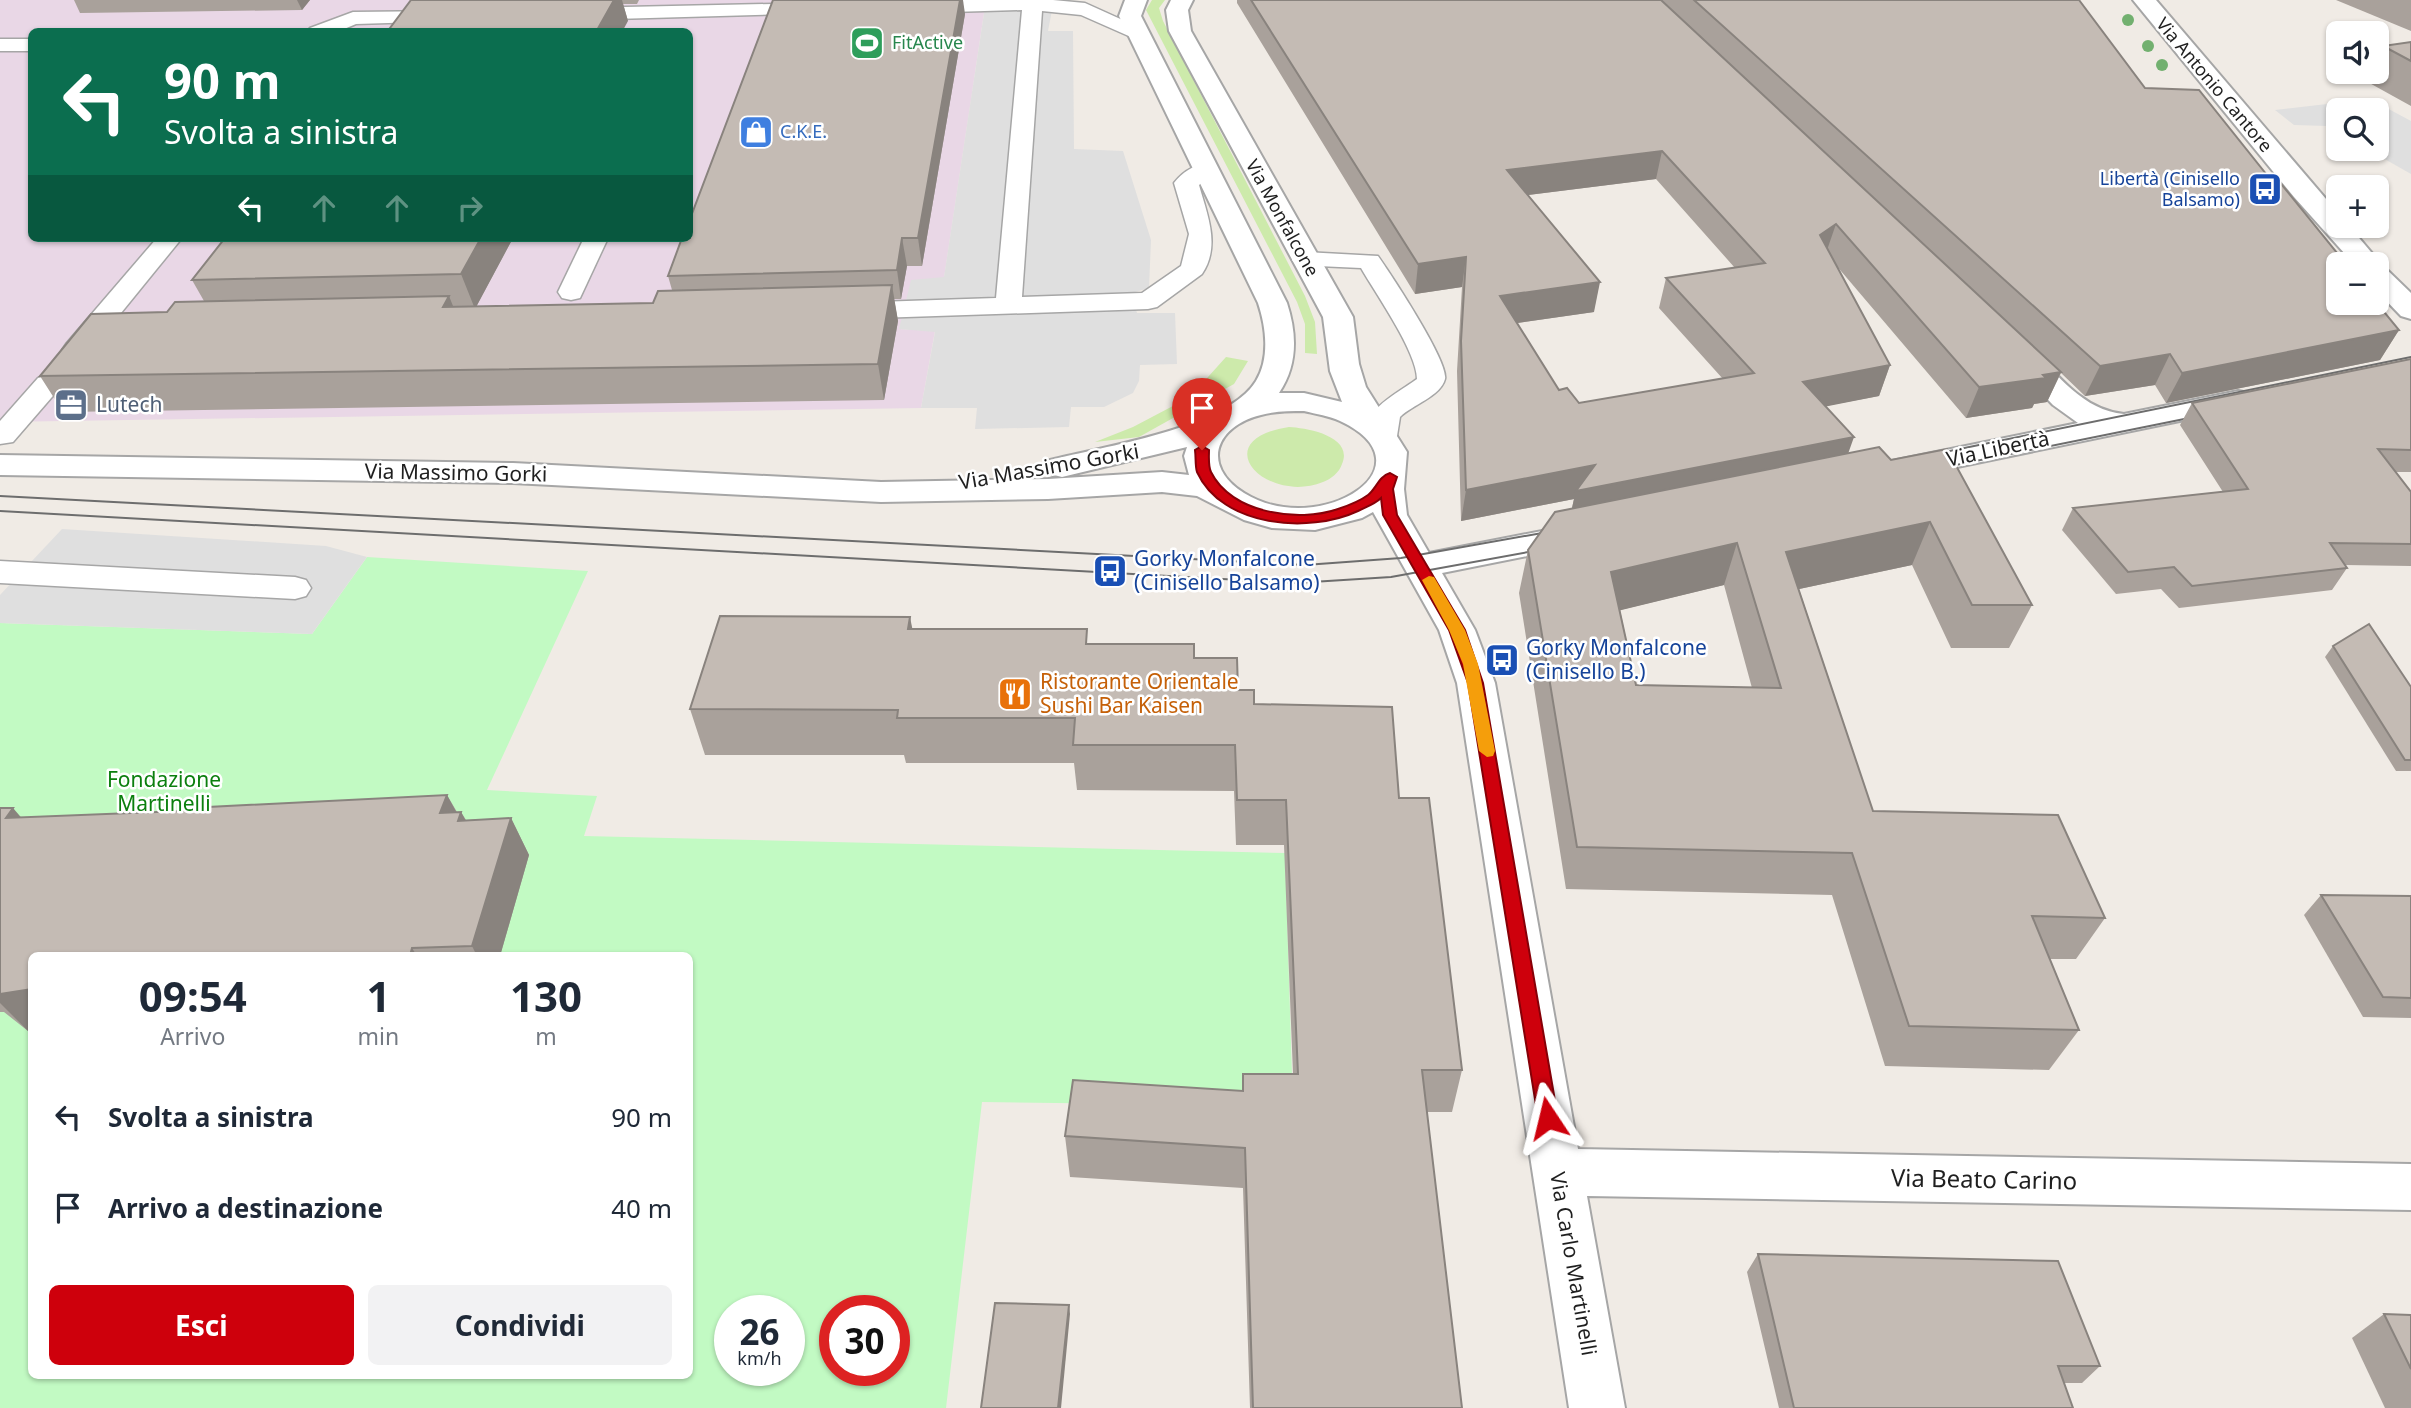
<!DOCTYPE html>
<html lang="it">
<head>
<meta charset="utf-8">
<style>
	body { margin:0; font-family:"Noto Sans",sans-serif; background:#f2f2f3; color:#1f2937; height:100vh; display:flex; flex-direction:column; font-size:26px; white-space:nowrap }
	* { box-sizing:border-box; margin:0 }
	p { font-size:23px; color:#747a83 }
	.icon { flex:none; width:38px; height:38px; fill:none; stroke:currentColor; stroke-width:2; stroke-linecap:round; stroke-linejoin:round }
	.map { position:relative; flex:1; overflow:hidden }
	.panel { position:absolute; left:28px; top:952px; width:665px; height:427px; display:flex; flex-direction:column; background:#fff; border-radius:10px; box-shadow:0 2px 5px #0004 }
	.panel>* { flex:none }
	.hud { position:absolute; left:28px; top:28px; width:665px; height:214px; border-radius:10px; box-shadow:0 2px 5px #0004; background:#0b6e4f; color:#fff; overflow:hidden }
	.tools { position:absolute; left:2326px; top:21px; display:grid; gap:14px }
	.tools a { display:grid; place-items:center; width:63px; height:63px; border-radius:10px; background:#fff; box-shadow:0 2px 5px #0004; font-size:35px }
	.speed { position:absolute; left:714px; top:1295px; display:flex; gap:14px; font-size:35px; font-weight:700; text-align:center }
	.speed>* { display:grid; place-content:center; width:91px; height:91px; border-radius:50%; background:#fff; box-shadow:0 2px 5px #0004; line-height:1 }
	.speed small { font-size:18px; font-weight:400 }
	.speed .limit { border:10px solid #d22; background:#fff; color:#111 }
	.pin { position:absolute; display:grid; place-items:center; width:60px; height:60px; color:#fff; margin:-72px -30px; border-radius:50% 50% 50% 0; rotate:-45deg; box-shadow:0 0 7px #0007 }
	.pin .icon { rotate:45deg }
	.me { position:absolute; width:77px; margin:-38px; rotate:350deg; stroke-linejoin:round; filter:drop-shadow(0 0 5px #0008) }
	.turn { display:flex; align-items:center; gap:24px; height:147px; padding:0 21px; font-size:32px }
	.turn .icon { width:91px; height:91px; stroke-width:2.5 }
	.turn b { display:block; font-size:49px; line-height:60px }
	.lanes { display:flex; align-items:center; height:66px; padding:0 21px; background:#0003; justify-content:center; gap:35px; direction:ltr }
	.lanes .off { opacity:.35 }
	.eta { display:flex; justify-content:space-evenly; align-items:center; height:119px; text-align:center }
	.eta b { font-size:42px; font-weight:700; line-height:49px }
	.button { display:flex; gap:14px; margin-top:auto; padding:14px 21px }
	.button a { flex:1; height:80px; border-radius:10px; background:#ce000c; color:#fff; font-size:28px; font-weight:700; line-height:80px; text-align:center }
	.button a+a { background:#f2f2f3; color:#1f2937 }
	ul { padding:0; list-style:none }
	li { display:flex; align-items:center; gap:21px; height:91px; padding:0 21px }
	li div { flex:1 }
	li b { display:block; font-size:26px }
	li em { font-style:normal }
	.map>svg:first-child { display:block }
	.industrial { fill:#e9d7e6; fill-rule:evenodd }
	.grass { fill:#cdeaab }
	.park { fill:#c2fac3; fill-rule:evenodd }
	.parking { fill:#dfdfdf }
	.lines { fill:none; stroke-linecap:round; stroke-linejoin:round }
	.service-casing { stroke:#a6a6a6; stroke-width:3 }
	.minor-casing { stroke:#a6a6a6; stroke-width:4 }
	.service { fill:#fff; fill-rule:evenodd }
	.minor { fill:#fff; fill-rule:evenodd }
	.tram { stroke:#6d6d6d; stroke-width:2 }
	.tree { fill:#72b06f }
	.wall { fill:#a9a19b; fill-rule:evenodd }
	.shaded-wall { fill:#89837e }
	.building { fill:#c4bbb4; stroke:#89837e; stroke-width:2; fill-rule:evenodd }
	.route { fill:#ce000c; stroke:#860008; stroke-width:2 }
	.slow { fill:#f59e0b }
	.labels { text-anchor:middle; stroke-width:5; stroke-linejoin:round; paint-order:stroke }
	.far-leisure-label { font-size:18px; fill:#27864d; stroke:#fff; text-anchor:start }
	.far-street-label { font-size:18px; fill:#1f1f1f; stroke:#fff }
	.far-shop-label { font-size:18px; fill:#366cbe; stroke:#fff; text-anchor:start }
	.far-transit-label { font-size:18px; fill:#164399; stroke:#fff; text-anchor:end }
	.service-label { font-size:21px; fill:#4e5e75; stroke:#fff; text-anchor:start }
	.street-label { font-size:21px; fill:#1f1f1f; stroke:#fff }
	.transit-label { font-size:21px; fill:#164399; stroke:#fff; text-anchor:start }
	.food-label { font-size:21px; fill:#c56008; stroke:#fff; text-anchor:start }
	.park-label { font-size:21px; fill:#0b7f0e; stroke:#fff }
	.near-street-label { font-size:24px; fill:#1f1f1f; stroke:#fff }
</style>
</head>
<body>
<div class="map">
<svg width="2411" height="1408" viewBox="0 0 2411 1408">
	<rect width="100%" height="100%" fill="#f0ebe5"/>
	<path class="industrial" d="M0,0H986L944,278L899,329L935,331L921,408L0,422ZM32,32H690V238H32Z"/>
	<g class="grass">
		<polygon points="1152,0 1165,0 1159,8 1163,21 1305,296 1315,322 1317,354 1305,353 1305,324 1297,302 1146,10"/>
		<polygon points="1226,357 1248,361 1234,384 1139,437 1095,442 1133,427 1190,397"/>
		<path d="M1289,427C1307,428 1354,436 1342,464C1339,473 1331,479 1323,482C1266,505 1204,440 1289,427Z"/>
	</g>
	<path class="park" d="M367,557L588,571L487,790L597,796L584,836L1285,853L1293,1106L982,1102L946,1408H0V623L312,634ZM32,956H690V1376H32ZM730,1311H789V1370H730ZM835,1311H894V1370H835Z"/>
	<g class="parking">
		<polygon points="986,0 1054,0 1048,31 1073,31 1074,149 1123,151 1151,240 1149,288 1132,293 1137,313 1175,313 1177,364 1140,365 1139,381 1133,393 1104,407 1071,407 1069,427 975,429 977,408 921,408 935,332 899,329 911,280 944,277"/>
		<polygon points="2370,99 2411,121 2411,174 2367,149 2376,149 2376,110 2338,110 2338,132 2327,126 2294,125 2275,110"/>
		<polygon points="62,529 326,546 367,557 312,634 0,623 0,595"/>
	</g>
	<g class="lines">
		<g class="service-casing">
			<g id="service">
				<path d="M957,0H1053L1085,3L1147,31L1150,35L1147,39L1140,41L1081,15L1042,11L1022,297L1142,293L1181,266L1189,234L1174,183C1183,171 1199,161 1214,165L1218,170L1199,185C1207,214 1221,246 1202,274L1157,307L1148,309L847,319L838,317L834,311L838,305L847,303L996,298L1022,10L918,13L911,11L908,7L911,3Z"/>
				<polygon points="817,3 824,5 827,9 824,13 579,20 572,18 569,14 572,10 579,8"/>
				<polygon points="446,11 453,13 456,17 453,21 356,24 337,32 307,32 310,28 353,12"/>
				<rect x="0" y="39" width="32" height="12"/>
				<polygon points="157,238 182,238 86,356 76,358 66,356 62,350 66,344"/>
				<polygon points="584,238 608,238 580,298 571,300 562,298 558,292"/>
				<path d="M1305,252L1378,256C1390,273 1449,362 1445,379C1441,396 1412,405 1400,417L1397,436L1392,442L1382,445L1372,442C1352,414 1400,392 1417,379C1417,352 1376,294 1361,268L1296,265L1292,260L1296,255Z"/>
				<polygon points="48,376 58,378 62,384 58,390 13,442 0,444 0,421 38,378"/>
				<polygon points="0,561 295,577 306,580 311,588 306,596 295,599 0,583"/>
			</g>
		</g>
		<g class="minor-casing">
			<g id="minor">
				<path d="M1125,0H1147L1141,16L1287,303C1297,334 1298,365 1279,393H1304L1342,402L1330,371L1323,317L1169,31L1166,10L1171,0H1193L1188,10L1191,31L1353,317L1359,364L1366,387L1407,452L1404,489L1407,515L1429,553L1583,523L1595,526L1600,534L1595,542L1583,545L1442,573L1475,630L1495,683L1578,1149L2411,1164V1210L1587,1196L1625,1408H1569L1457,683L1439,630L1373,512L1362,518L1315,530L1272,528L1244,520L1197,496L1162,492L1048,499L881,502L513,483L0,475V455L513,463L881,482L1048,479L1162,472L1189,475L1184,456L1187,447L1062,477L1050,474L1046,467L1050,460C1101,447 1228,428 1256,381C1270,358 1266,327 1258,303L1119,16ZM1304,411C1316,414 1330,416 1340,421C1436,466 1319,540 1244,493C1200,465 1216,426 1261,415C1275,411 1290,411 1304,411Z"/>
				<polygon points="2133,0 2156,0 2338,213 2338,226 2349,226 2382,265 2411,293 2411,319 2401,316 2376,290 2376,264 2354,264 2294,197"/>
				<path d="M2018,342L2029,345C2056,373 2082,410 2124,414L2238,391L2249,393L2254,400L2249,407L2238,409L1899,479L1887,476L1883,469L1887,462L2078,423L2053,405L2007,357L2003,351L2007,345Z"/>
			</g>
		</g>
		<use href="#service" class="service"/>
		<use href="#minor" class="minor"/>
		<g class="tram">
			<polyline points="1930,455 2411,357"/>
			<polyline points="1936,469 2204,415"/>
			<polyline points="0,496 1305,565 1401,558 1559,530"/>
			<polyline points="0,511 1296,583 1391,577 1545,549"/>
		</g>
	</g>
	<g class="tree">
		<circle cx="2128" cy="20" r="6"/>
		<circle cx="2148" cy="46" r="6"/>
		<circle cx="2162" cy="65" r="6"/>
	</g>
	<g class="wall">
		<polygon points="74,0 310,0 302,10 80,13"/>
		<polygon points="411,0 639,0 637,4 623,4 628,21"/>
		<path d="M1237,0H2079L2145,88L2267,175L2399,330L2380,360L2166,403L2155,385L2085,396L2061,373L2047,402L2034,404L2032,408L1966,418L1835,264L1890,365L1879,396L1825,406L1848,453L2032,605L2009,648H1951L1912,565L1799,589L1873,811L2105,918L2076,959H2049L2079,1030L2049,1070L1885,1066L1832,895L1566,889L1519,593L1528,550L1572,508L1574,499L1461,521L1457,371L1462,287L1415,294L1237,3ZM1656,179L1735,268L1666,278L1659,308L1723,379L1579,403L1559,390L1517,323L1594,312L1528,195ZM1724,585L1752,688L1636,685L1620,610Z"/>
		<polygon points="2336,0 2411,0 2411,31"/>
		<polygon points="965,14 922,266 907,266 901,299 894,299 898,321 884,400 63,412 40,376 167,312 204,301 192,280 513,238 476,307 653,303 672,290 668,276"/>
		<polygon points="2411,42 2411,106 2364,80 2368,72 2376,72 2376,57 2383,46"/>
		<polygon points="2411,359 2411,472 2396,472 2411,492 2411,566 2345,565 2347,568 2332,590 2179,608 2161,589 2116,594 2062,530 2073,508 2223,492 2180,425 2192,403"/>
		<polygon points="912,629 1088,644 1195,658 1254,704 1399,798 1462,1070 1452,1112 1427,1112 1462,1408 1250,1408 1243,1188 1070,1177 1065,1136 1242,1091 1243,1074 1293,1074 1284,845 1236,845 1234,791 1077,790 1074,763 906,763 904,755 705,755 690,709"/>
		<polygon points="2333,646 2411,687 2411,771 2396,771 2325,657"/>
		<polygon points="447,795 457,812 461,812 466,820 511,818 529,855 500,956 32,956 28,1031 4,1012 0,1012 0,808 22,818 207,810"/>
		<polygon points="2321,895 2411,896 2411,1018 2363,1017 2304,915"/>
		<polygon points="1758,1254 2100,1366 2082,1383 2064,1383 2073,1408 1779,1408 1747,1272"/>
		<polygon points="2384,1314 2411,1315 2411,1408 2385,1408 2352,1338"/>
	</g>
	<g class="shaded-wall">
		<polygon points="297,0 310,0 302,10"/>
		<polygon points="614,0 622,0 628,21 622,32 596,32"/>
		<polygon points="960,0 963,0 965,14 922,266 918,238"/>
		<polygon points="1662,151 1656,179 1503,198 1507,170"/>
		<polygon points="1836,224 1826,253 1820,235"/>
		<polygon points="481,238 513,238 475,309 461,274"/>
		<polygon points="902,238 907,266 901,299 897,270"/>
		<polygon points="1466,257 1462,287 1415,294 1418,264"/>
		<polygon points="1600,282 1594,312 1496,326 1500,296"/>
		<polygon points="892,285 898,321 884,400 878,364"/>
		<polygon points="449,296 463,331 443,307"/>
		<polygon points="2399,330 2380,360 2166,403 2182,373"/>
		<polygon points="2170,354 2155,385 2085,396 2100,366"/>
		<polygon points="1890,365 1879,396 1793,413 1803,382"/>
		<polygon points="2061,372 2047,402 2034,404 2032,408 1966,418 1979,387"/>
		<polygon points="1854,437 1843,468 1569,522 1574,499 1461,521 1466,490 1595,465"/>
		<polygon points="1930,522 1912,565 1771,595 1786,552"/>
		<polygon points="1737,543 1724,585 1601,615 1611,572"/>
		<polygon points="910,617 919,662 908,629"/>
		<polygon points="447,795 459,817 461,812 481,848 440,813"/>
		<polygon points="13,808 44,844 6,818"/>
		<polygon points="511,818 529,855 500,956 477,956 472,946"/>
		<polygon points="412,948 417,956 410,956"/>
		<polygon points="32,989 32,1030 28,1031 0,1003 0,994"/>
		<polygon points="1069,1305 1070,1314 1061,1408 1058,1408"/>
	</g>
	<g class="building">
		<polygon points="411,0 614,0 596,32 387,32"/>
		<polygon points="773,0 960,0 918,238 902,238 897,270 668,276 682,238 690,238 690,219"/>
		<path d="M1251,0H1661L2061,372L2043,375L2046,378L1979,387L1836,224L1820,235L1890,365L1803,382L1854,437L1576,491L1595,465L1466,490L1461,341L1466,257L1418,264ZM1662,151L1765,263L1666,278L1754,373L1579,403L1567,388L1559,390L1500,296L1600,282L1507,170Z"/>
		<polygon points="1694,0 2079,0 2145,88 2199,90 2267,175 2274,175 2346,264 2338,264 2338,303 2376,302 2399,330 2182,373 2170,354 2100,366"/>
		<polygon points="2411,42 2411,61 2383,46"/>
		<polygon points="225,238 481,238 461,274 192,280"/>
		<polygon points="892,285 878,364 40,376 91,314 167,312 175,302 449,296 443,307 653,303 658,291"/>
		<polygon points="2411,359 2411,450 2378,449 2411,492 2411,544 2330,543 2347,568 2192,586 2174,567 2128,572 2073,508 2248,489 2192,403"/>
		<path d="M1879,447L1891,460L1947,449L2032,605H1972L1930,522L1786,552L1873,811L2058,815L2105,918L2032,916L2079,1030L1909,1026L1852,853L1577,847L1528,550L1555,512ZM1737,543L1781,688L1636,685L1611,572Z"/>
		<polygon points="720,616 910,617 908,629 1087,629 1086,644 1194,644 1194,658 1237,658 1238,690 1254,690 1254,704 1392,707 1399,798 1429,798 1462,1070 1422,1070 1462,1408 1253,1408 1245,1148 1065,1136 1073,1080 1243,1091 1243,1074 1298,1074 1286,800 1237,800 1235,745 1073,745 1075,718 897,718 898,710 690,709"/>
		<polygon points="2369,624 2411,687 2411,760 2405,760 2333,646"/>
		<polygon points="447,795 440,813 461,812 458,821 511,818 472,946 412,948 410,956 32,956 32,989 0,994 0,808 13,808 6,818 207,810 208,807"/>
		<polygon points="2321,895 2411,896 2411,998 2383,997"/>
		<polygon points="1758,1254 2058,1261 2100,1366 2058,1366 2073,1408 1794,1408"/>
		<polygon points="995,1303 1069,1305 1058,1408 981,1408"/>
		<polygon points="2384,1314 2411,1315 2411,1369"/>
	</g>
	<path class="route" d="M1202,446L1209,450C1209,457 1208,466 1211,472C1231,513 1298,523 1338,509C1347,506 1360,501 1368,495C1376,489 1379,476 1390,473L1397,477L1393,489L1397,515L1465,630L1483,683L1558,1118L1555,1124L1548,1127L1541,1124L1538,1118L1468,683L1449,630L1383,515L1381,498C1375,504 1366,507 1358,511C1309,534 1222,527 1197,472C1195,466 1196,457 1195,450Z"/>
	<polygon class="slow" points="1429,576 1434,577 1465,630 1478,664 1495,751 1493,756 1487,757 1479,751 1463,664 1449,630 1422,580"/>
	<defs>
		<g id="stadium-square" transform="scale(1.75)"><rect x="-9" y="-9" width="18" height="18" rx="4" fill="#2e9e5b" stroke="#fff"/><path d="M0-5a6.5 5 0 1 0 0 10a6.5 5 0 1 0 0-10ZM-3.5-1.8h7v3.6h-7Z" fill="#fff"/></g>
		<g id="shop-square" transform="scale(1.75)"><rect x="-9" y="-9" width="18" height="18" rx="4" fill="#3f7fe0" stroke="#fff"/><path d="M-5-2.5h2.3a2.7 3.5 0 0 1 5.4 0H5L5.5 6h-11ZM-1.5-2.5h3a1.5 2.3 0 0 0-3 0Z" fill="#fff"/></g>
		<g id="bus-square" transform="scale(1.75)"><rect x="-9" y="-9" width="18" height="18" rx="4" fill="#1a4fb4" stroke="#fff"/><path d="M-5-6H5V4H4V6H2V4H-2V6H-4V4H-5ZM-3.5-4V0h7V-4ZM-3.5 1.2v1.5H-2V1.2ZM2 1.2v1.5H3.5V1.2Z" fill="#fff"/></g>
		<g id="office-square" transform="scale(1.75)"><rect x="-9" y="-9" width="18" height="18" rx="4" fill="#5c6f8a" stroke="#fff"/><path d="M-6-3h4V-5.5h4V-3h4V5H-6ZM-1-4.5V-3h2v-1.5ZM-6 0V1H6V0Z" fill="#fff"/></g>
		<g id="restaurant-square" transform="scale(1.75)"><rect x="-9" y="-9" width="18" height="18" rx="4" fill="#e8710a" stroke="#fff"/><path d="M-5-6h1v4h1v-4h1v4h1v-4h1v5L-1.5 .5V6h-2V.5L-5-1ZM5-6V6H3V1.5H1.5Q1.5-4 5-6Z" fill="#fff"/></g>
	</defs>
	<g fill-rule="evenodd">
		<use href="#stadium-square" x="867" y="43"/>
		<use href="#shop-square" x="756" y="132"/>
		<use href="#bus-square" x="2265" y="189"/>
		<use href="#office-square" x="71" y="405"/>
		<use href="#bus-square" x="1110" y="571"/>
		<use href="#bus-square" x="1502" y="660"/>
		<use href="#restaurant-square" x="1015" y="694"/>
	</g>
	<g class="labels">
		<g class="far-leisure-label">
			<text x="892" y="49">FitActive</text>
		</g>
		<g class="far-street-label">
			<text transform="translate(2214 85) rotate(50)" y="6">Via Antonio Cantore</text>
			<text transform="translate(1282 218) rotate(61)" y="6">Via Monfalcone</text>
		</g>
		<g class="far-shop-label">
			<text x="780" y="138">C.K.E.</text>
		</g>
		<g class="far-transit-label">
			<text x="2240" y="185">Libertà (Cinisello<tspan x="2240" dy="21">Balsamo)</tspan></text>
		</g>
		<g class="service-label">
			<text x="96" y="412">Lutech</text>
		</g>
		<g class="street-label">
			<text transform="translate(1998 449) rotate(-12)" y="7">Via Libertà</text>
			<text transform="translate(1049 467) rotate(-10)" y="7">Via Massimo Gorki</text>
			<text transform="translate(456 473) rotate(1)" y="7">Via Massimo Gorki</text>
			<text transform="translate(1573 1264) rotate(80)" y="7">Via Carlo Martinelli</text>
		</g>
		<g class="transit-label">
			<text x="1134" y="566">Gorky Monfalcone<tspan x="1134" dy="24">(Cinisello Balsamo)</tspan></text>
			<text x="1526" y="655">Gorky Monfalcone<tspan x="1526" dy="24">(Cinisello B.)</tspan></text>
		</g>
		<g class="food-label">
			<text x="1040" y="689">Ristorante Orientale<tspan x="1040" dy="24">Sushi Bar Kaisen</tspan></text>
		</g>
		<g class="park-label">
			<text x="164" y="787">Fondazione<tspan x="164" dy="24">Martinelli</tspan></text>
		</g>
		<g class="near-street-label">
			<text transform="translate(1984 1180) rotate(1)" y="8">Via Beato Carino</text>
		</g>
	</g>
</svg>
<div class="tools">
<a><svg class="icon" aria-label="sound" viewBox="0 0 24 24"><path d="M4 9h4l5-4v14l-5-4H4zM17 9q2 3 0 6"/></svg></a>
<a><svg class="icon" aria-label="search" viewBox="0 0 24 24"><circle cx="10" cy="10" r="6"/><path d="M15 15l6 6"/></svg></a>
<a>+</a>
<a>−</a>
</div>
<div class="speed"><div>26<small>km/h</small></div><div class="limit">30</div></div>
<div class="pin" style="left:1202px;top:450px;background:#d93025"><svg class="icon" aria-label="arrive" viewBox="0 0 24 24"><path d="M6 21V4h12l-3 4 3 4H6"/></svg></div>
<svg class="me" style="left:1548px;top:1118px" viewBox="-20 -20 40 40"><path d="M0-17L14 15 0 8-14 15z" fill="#ce000c" stroke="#fff" stroke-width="4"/></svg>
<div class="hud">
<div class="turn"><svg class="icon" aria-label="left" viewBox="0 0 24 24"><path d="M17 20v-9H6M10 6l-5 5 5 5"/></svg><div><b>90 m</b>Svolta a sinistra</div></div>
<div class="lanes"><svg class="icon" aria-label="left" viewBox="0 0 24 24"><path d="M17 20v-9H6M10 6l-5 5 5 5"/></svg><svg class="icon off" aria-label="ahead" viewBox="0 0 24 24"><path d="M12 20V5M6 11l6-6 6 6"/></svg><svg class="icon off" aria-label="ahead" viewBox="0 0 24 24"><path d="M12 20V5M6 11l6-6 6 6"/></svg><svg class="icon off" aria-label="right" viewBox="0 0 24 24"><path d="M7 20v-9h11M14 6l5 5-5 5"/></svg></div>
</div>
<section class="panel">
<div class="eta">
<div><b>09:54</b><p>Arrivo</p></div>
<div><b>1</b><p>min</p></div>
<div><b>130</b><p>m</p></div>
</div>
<ul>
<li><svg class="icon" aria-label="left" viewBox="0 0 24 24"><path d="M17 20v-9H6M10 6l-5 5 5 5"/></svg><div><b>Svolta a sinistra</b></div><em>90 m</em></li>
<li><svg class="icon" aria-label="arrive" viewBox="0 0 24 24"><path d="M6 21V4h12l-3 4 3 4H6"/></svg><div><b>Arrivo a destinazione</b></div><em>40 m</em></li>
</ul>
<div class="button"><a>Esci</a><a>Condividi</a></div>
</section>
</div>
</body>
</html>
